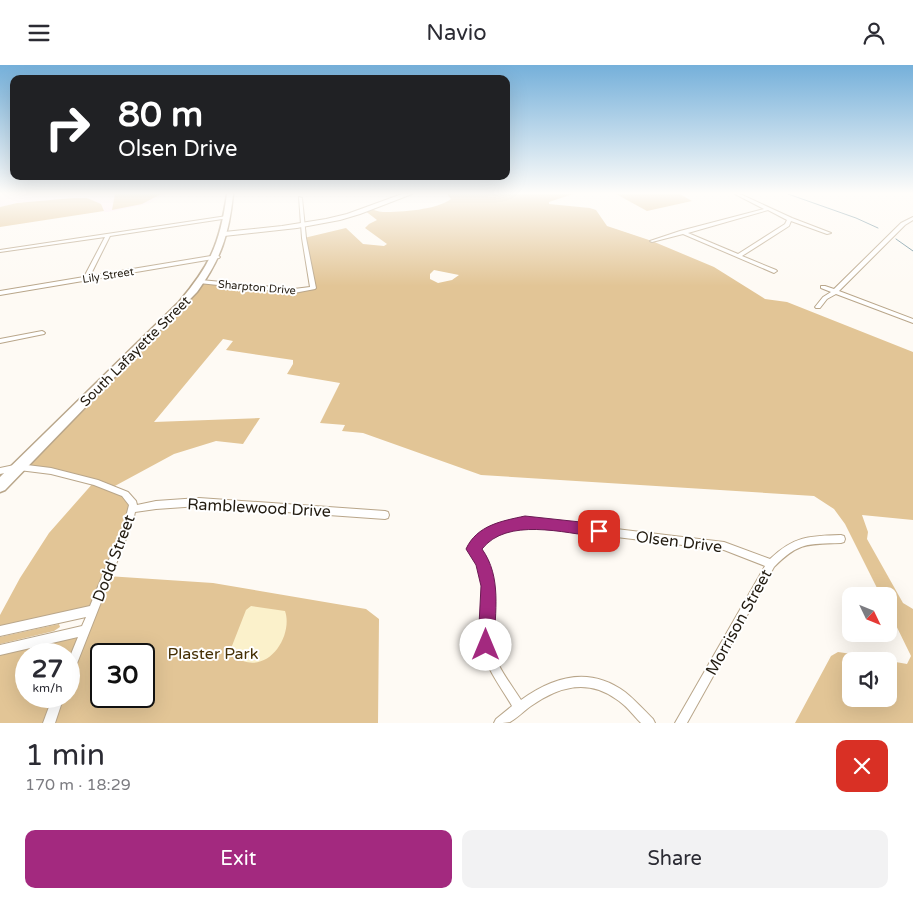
<!DOCTYPE html>
<html lang="en">
<head>
<meta charset="utf-8">
<style>
	body { margin:0; font-family:"Varela Round",sans-serif; background:#f2f2f3; color:#2b2b33; height:100vh; display:flex; flex-direction:column; font-size:19px; white-space:nowrap }
	* { box-sizing:border-box; margin:0 }
	p { font-size:16px; color:#7c7c81 }
	.icon { flex:none; width:28px; height:28px; fill:none; stroke:currentColor; stroke-width:2; stroke-linecap:round; stroke-linejoin:round }
	.map { position:relative; height:658px; overflow:hidden }
	.details { display:flex; flex-direction:column; background:#fff; flex:1 }
	.details>* { flex:none }
	.top-card { position:absolute; left:10px; top:10px; width:500px; height:105px; border-radius:10px; box-shadow:0 5px 20px #0002; background:#202124; color:#fff; overflow:hidden }
	.needle { width:32px; rotate:133deg }
	.tools { position:absolute; left:842px; top:522px; display:grid; gap:10px }
	.tools a { display:grid; place-items:center; width:55px; height:55px; border-radius:10px; background:#fff; box-shadow:0 5px 20px #0002; font-size:25px }
	.speed { position:absolute; left:15px; top:578px; display:flex; gap:10px; font-size:25px; font-weight:700; text-align:center }
	.speed>* { display:grid; place-content:center; width:65px; height:65px; border-radius:50%; background:#fff; box-shadow:0 5px 20px #0002; line-height:1 }
	.speed small { font-size:12px; font-weight:400 }
	.speed .limit { border:2px solid #111; border-radius:8px; background:#fff; color:#111 }
	.pin { position:absolute; display:grid; place-items:center; width:42px; height:42px; color:#fff; margin:-21px; border-radius:10px; box-shadow:0 2px 8px #0006 }
	.me { position:absolute; width:55px; margin:-28px; rotate:0deg; stroke-linejoin:round; filter:drop-shadow(0 0 4px #0008) }
	.turn { display:flex; align-items:center; gap:18px; height:105px; padding:0 25px; font-size:22px }
	.turn .icon { width:65px; height:65px; stroke-width:2.5 }
	.turn b { display:block; font-size:35px; line-height:42px }
	.round { display:grid; place-items:center; flex:none; width:52px; height:52px; border-radius:10px; background:#f2f2f3 }
	.headline { display:flex; align-items:center; justify-content:space-between; height:85px; padding:0 25px }
	h1 { font-size:30px; font-weight:600; line-height:38px }
	.cta { display:flex; gap:10px; margin-top:auto; padding:10px 25px }
	.cta a { flex:1; height:58px; border-radius:10px; background:#a3297f; color:#fff; font-size:20px; font-weight:600; line-height:58px; text-align:center }
	.cta a+a { background:#f2f2f3; color:#2b2b33 }
	header { display:flex; justify-content:space-between; align-items:center; height:65px; padding:0 25px; background:#fff; font-size:22px; font-weight:600 }
	.map>svg:first-child { display:block }
	.education { fill:#fdeaf4 }
	.green { fill:#e2c596; fill-rule:evenodd }
	.sand { fill:#fbf1cb }
	.lines { fill:none; stroke-linecap:round; stroke-linejoin:round }
	.stream { stroke:#547e8e; stroke-width:1 }
	.minor-casing { stroke:#b9a68a; stroke-width:2 }
	.tertiary-casing { stroke:#b9a68a; stroke-width:2 }
	.primary-casing { stroke:#b9a68a; stroke-width:3 }
	.minor { fill:#fff; fill-rule:evenodd }
	.tertiary { fill:#fff; fill-rule:evenodd }
	.primary { fill:#fff; fill-rule:evenodd }
	.route { fill:#a3297f; stroke:#6a1b53 }
	.labels { text-anchor:middle; stroke-width:4; stroke-linejoin:round; paint-order:stroke }
	.far-street-label { font-size:11px; fill:#221b10; stroke:#fff }
	.street-label { font-size:14px; fill:#221b10; stroke:#fff }
	.near-street-label { font-size:16px; fill:#221b10; stroke:#fff }
	.near-park-label { font-size:16px; fill:#452f04; stroke:#fff }
</style>
</head>
<body>
<header><svg class="icon" aria-label="menu" viewBox="0 0 24 24"><path d="M4 6h16M4 12h16M4 18h16"/></svg>Navio<svg class="icon" aria-label="person" viewBox="0 0 24 24"><circle cx="12" cy="8" r="4"/><path d="M4 21q1-7 8-7t8 7"/></svg></header>
<div class="map">
<svg width="913" height="658" viewBox="0 0 913 658">
	<rect width="100%" height="100%" fill="#fefaf4"/>
	<polygon class="education" points="0,129 167,129 148,139 108,147 104,147 101,139 87,133 17,138 0,142"/>
	<g class="green">
		<polygon points="115,129 161,129 142,139 112,145"/>
		<path d="M447,129H573L549,137V139L590,143L596,145L607,161L652,176L714,202L765,234L787,237L913,287V455L862,450L868,467L867,474L903,538L913,544V658H795L831,591L838,587L845,588L907,599L911,591L889,546V531H881L845,459L834,444L814,431L481,410L363,368L342,366L345,360L320,358L340,318L287,309L293,299V295L226,285L233,276L223,274L154,357L260,353L243,379L216,376L174,389L113,422L133,439L107,511L213,518L366,544L379,554L378,658H0V585L85,565L93,546L0,566V550L20,513L49,468L94,417L19,402L201,217L294,226L312,224L304,173L346,163L363,179L384,181L387,179L365,163L369,159L377,155L364,145C371,142 376,147 383,147C402,147 436,145 451,134ZM434,205L459,210L452,215L438,218L430,214V209ZM26,589H69V631H26ZM101,589H144V631H101ZM851,596H889V634H851Z"/>
		<polygon points="616,129 680,129 692,136 647,146"/>
		<polygon points="73,133 87,133 101,139 104,146 0,162 0,142 17,138"/>
		<polygon points="59,559 60,562 54,566 0,579 0,572"/>
	</g>
	<path class="sand" d="M251,541L285,546C293,569 271,606 243,596C238,594 234,589 230,586L246,545Z"/>
	<g class="lines">
		<g class="stream">
			<polyline points="788,129 856,153 878,163"/>
			<polyline points="896,174 913,186"/>
		</g>
		<g class="minor-casing">
			<g id="minor">
				<path d="M735,129H740L792,153L831,168L827,169L791,156L789,161L742,191L776,205L777,206L774,208L683,169L652,177L650,176L680,166L764,144ZM768,145L787,155L785,159L738,189L688,168Z"/>
				<polygon points="299,132 302,133 306,173 316,223 315,224 294,228 199,218 199,216 201,215 294,224 310,222 302,173"/>
				<polygon points="227,151 229,151 229,153 110,171 90,211 217,190 220,192 219,193 0,230 0,226 84,212 105,172 0,187 0,185"/>
				<polygon points="913,152 913,155 905,160 839,226 913,254 913,258 836,229 827,234 820,243 816,243 815,242 823,232 831,227 821,223 821,221 825,221 834,224 901,158"/>
				<polygon points="42,266 44,267 45,268 44,269 0,278 0,274"/>
				<polygon points="19,399 51,403 98,415 128,427 136,436 137,440 156,436 199,433 385,446 388,447 389,450 388,453 385,454 199,441 156,444 135,447 133,456 74,606 73,610 69,611 69,594 78,572 0,590 0,580 82,561 86,552 0,571 0,561 90,541 125,456 129,440 122,431 94,420 51,409 19,405 0,409 0,403"/>
				<path d="M525,453L724,477L770,494C794,471 809,471 841,470L844,471L845,474L844,477L841,478C807,479 799,477 774,502L687,658H675L765,501L724,485L525,461C506,464 491,469 479,484C506,519 483,544 491,581C496,600 510,618 521,635C554,611 590,601 625,627C635,635 644,645 653,654L655,658H641C633,650 626,640 616,634C587,613 558,622 531,641C525,645 516,654 510,657C506,658 499,658 494,658L496,654L512,641C501,622 485,602 481,580C476,556 488,531 482,507C479,498 473,492 469,484C480,463 503,457 525,453Z"/>
				<polygon points="53,631 64,631 55,658 43,658"/>
			</g>
		</g>
		<g class="tertiary-casing">
			<polygon id="tertiary" points="402,129 412,129 360,149 340,155 297,163 224,171 221,169 224,167 282,161 326,154 347,149"/>
		</g>
		<g class="primary-casing">
			<path id="primary" d="M227,129H233C229,169 221,194 197,227L5,425L0,427V412L179,237C211,199 220,178 227,129Z"/>
		</g>
		<use href="#minor" class="minor"/>
		<use href="#tertiary" class="tertiary"/>
		<use href="#primary" class="primary"/>
	</g>
	<linearGradient id="sky" x2="0" y2="1"><stop stop-color="#75b0da"/><stop offset="0.58" stop-color="#fffdfa"/><stop offset="1" stop-color="#fffdfa" stop-opacity="0"/></linearGradient>
	<rect width="913" height="221" fill="url(#sky)"/>
	<path class="route" d="M525,451L599,459L604,461L606,466L604,470L599,472C564,468 507,452 482,484C502,512 495,547 494,580L492,586L486,588L480,586L478,580L481,521L476,500L466,484C477,460 502,456 525,451Z"/>
	<g class="labels">
		<g class="far-street-label">
			<text transform="translate(108 210) rotate(-9)" y="4">Lily Street</text>
			<text transform="translate(257 222) rotate(5)" y="4">Sharpton Drive</text>
		</g>
		<g class="street-label">
			<text transform="translate(135 286) rotate(-45)" y="5">South Lafayette Street</text>
		</g>
		<g class="near-street-label">
			<text transform="translate(259 442) rotate(3)" y="6">Ramblewood Drive</text>
			<text transform="translate(679 476) rotate(7)" y="6">Olsen Drive</text>
			<text transform="translate(113 493) rotate(-69)" y="6">Dodd Street</text>
			<text transform="translate(738 557) rotate(-61)" y="6">Morrison Street</text>
		</g>
		<g class="near-park-label">
			<text x="213" y="594">Plaster Park</text>
		</g>
	</g>
</svg>
<div class="tools">
<a><svg class="needle" viewBox="-14 -14 28 28"><path d="M0-13l5 13h-10z" fill="#e53935"/><path d="M0 13l5-13h-10z" fill="#7c7c81"/></svg></a>
<a><svg class="icon" aria-label="sound" viewBox="0 0 24 24"><path d="M4 9h4l5-4v14l-5-4H4zM17 9q2 3 0 6"/></svg></a>
</div>
<div class="speed"><div>27<small>km/h</small></div><div class="limit">30</div></div>
<div class="pin" style="left:599px;top:466px;background:#d93025"><svg class="icon" aria-label="arrive" viewBox="0 0 24 24"><path d="M6 21V4h12l-3 4 3 4H6"/></svg></div>
<svg class="me" style="left:486px;top:580px" viewBox="-20 -20 40 40"><circle r="19" fill="#fff"/><path d="M0-13L10 11 0 6-10 11z" fill="#a3297f"/></svg>
<div class="top-card">
<div class="turn"><svg class="icon" aria-label="right" viewBox="0 0 24 24"><path d="M7 20v-9h11M14 6l5 5-5 5"/></svg><div><b>80 m</b>Olsen Drive</div></div>
</div>
</div>
<section class="details">
<div class="headline"><div><h1>1 min</h1><p>170 m · 18:29</p></div><a class="round" style="background:#d93025;color:#fff"><svg class="icon" aria-label="close" viewBox="0 0 24 24"><path d="M6 6l12 12M18 6L6 18"/></svg></a></div>
<div class="cta"><a>Exit</a><a>Share</a></div>
</section>
</body>
</html>
